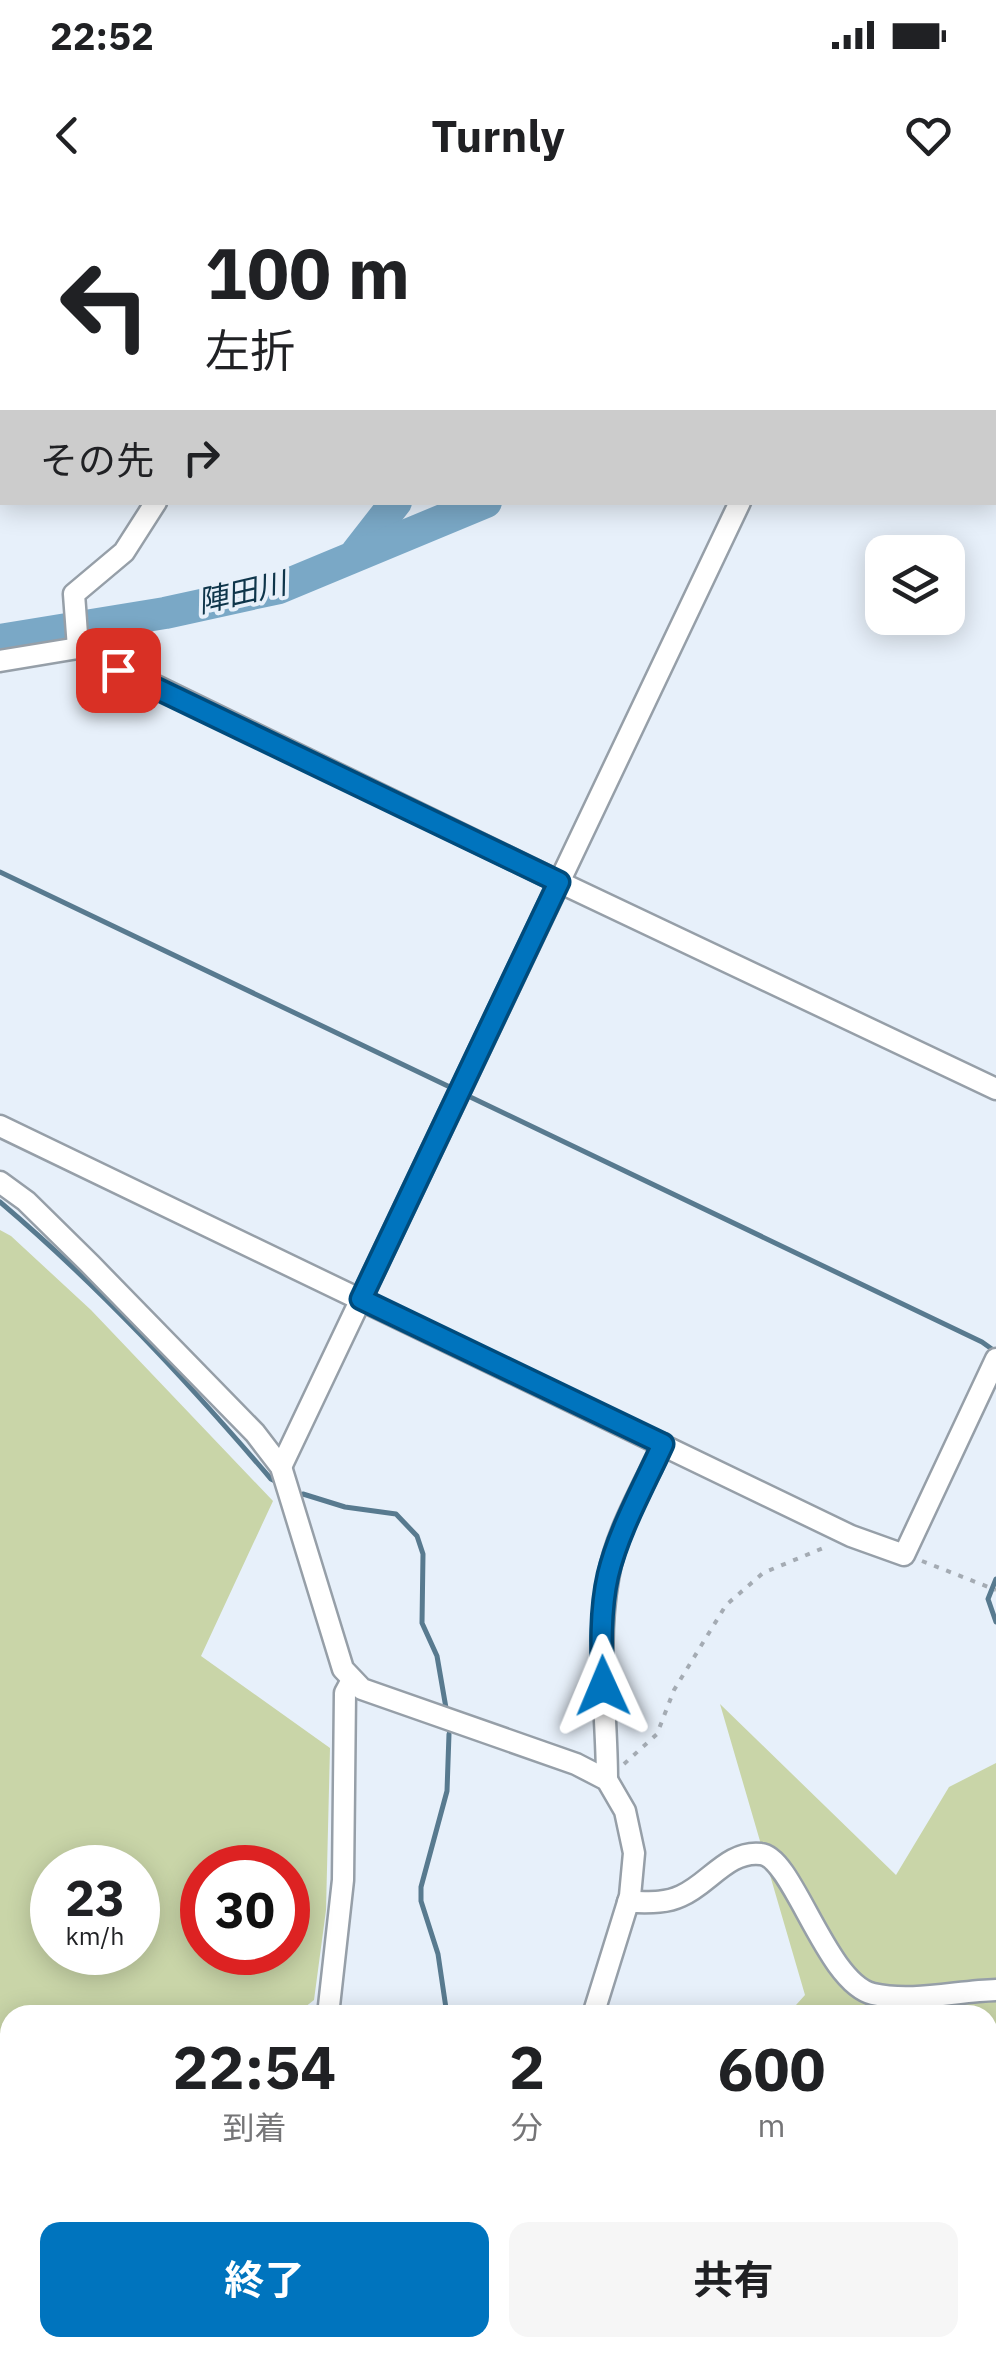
<!DOCTYPE html>
<html lang="ja">
<head>
<meta charset="utf-8">
<style>
	body { margin:0; font-family:"IBM Plex Sans","Noto Sans JP",sans-serif; background:#f6f6f6; color:#202124; height:100vh; display:flex; flex-direction:column; font-size:38px; white-space:nowrap }
	* { box-sizing:border-box; margin:0 }
	p { font-size:32px; color:#757577 }
	.icon { flex:none; width:55px; height:55px; fill:none; stroke:currentColor; stroke-width:2; stroke-linecap:round; stroke-linejoin:round }
	.map { position:relative; flex:1; overflow:hidden }
	.sheet { position:absolute; left:0px; top:1805px; width:998px; height:352px; display:flex; flex-direction:column; background:#fff; border-radius:30px 30px 0 0; box-shadow:0 5px 25px #0003 }
	.sheet>* { flex:none }
	.hud { position:absolute; left:0px; top:0px; width:998px; height:305px; box-shadow:0 5px 25px #0003; background:#fff; color:#202124; overflow:hidden }
	.fabs { position:absolute; left:865px; top:335px; display:grid; gap:20px }
	.fabs a { display:grid; place-items:center; width:100px; height:100px; border-radius:20px; background:#fff; box-shadow:0 5px 25px #0003; font-size:50px }
	.speed { position:absolute; left:30px; top:1645px; display:flex; gap:20px; font-size:50px; font-weight:700; text-align:center }
	.speed>* { display:grid; place-content:center; width:130px; height:130px; border-radius:50%; background:#fff; box-shadow:0 5px 25px #0003; line-height:1 }
	.speed small { font-size:25px; font-weight:400 }
	.speed .limit { border:15px solid #d22; background:#fff; color:#111 }
	.pin { position:absolute; display:grid; place-items:center; width:85px; height:85px; color:#fff; margin:-42px; border-radius:20px; box-shadow:0 5px 15px #0006 }
	.me { position:absolute; width:110px; margin:-55px; rotate:359deg; stroke-linejoin:round; filter:drop-shadow(0 0 8px #0008) }
	.turn { display:flex; align-items:center; gap:35px; height:210px; padding:0 40px; font-size:45px }
	.turn .icon { width:130px; height:130px; stroke-width:2.5 }
	.turn b { display:block; font-size:70px; line-height:85px }
	.then { display:flex; align-items:center; height:95px; padding:0 40px; background:#0003; gap:20px; font-size:38px }
	.eta { display:flex; justify-content:space-evenly; align-items:center; height:170px; text-align:center }
	.eta b { font-size:60px; font-weight:700; line-height:70px }
	.cta { display:flex; gap:20px; margin-top:auto; padding:20px 40px }
	.cta a { flex:1; height:115px; border-radius:20px; background:#0074be; color:#fff; font-size:40px; font-weight:700; line-height:115px; text-align:center }
	.cta a+a { background:#f6f6f6; color:#202124 }
	.status { display:flex; justify-content:space-between; align-items:center; height:70px; padding:0 50px; background:#fff; direction:ltr }
	.status svg { height:28px; fill:currentColor }
	header { display:flex; justify-content:space-between; align-items:center; height:130px; padding:0 40px; background:#fff; font-size:45px; font-weight:700 }
	.map>svg:first-child { display:block }
	.green { fill:#c9d5a8; fill-rule:evenodd }
	.lines { fill:none; stroke-linecap:round; stroke-linejoin:round }
	.stream { stroke:#587a8f; stroke-width:5 }
	.river { stroke:#7aa8c6; stroke-width:32 }
	.minor-casing { stroke:#969fa8; stroke-width:25 }
	.major-casing { stroke:#cecfcf; stroke-width:32 }
	.highway-casing { stroke:#cecfcf; stroke-width:35 }
	.path { stroke:#a4abb3; stroke-width:4; stroke-dasharray:5 8; stroke-linecap:butt }
	.minor { stroke:#fff; stroke-width:20 }
	.major { stroke:#f8d1b2; stroke-width:28 }
	.highway { stroke:#f4b27e; stroke-width:30 }
	.rail { stroke:#53585d; stroke-width:5; stroke-dasharray:12 12; stroke-linecap:butt }
	.highway-bridge-casing { stroke:#cecfcf; stroke-width:35; stroke-linecap:butt }
	.highway-bridge { stroke:#f4b27e; stroke-width:30 }
	.route-casing { stroke:#004b7c; stroke-width:25 }
	.route { stroke:#0074be; stroke-width:18 }
	.labels { text-anchor:middle; stroke-width:8; stroke-linejoin:round; paint-order:stroke }
	.water-label { font-size:30px; font-style:italic; fill:#0e354a; stroke:#e7f0fa }
</style>
</head>
<body>
<div class="status"><b>22:52</b><svg viewBox="0 0 49 12"><path d="M0 12V9h3v3zM5 12V6h3v6zM10 12V3h3v9zM15 12V0h3v12zM26 1h20v11H26zM47 4h2v5h-2z"/></svg></div>
<header><svg class="icon" aria-label="back" viewBox="0 0 24 24"><path d="M15 5l-7 7 7 7"/></svg>Turnly<svg class="icon" aria-label="heart" viewBox="0 0 24 24"><path d="M12 20l-8-8c-3-5 5-10 8-4 3-6 11-1 8 4z"/></svg></header>
<div class="map">
<svg width="996" height="2156" viewBox="0 0 996 2156">
	<rect width="100%" height="100%" fill="#e7f0fa"/>
	<g class="green">
		<path d="M0,1030L11,1036L91,1110L273,1301L201,1456L330,1548L326,1710L314,1800L295,1815H10V2148H104L102,2156H0ZM52,1668H138V1752H52ZM202,1668H288V1752H202Z"/>
		<polygon points="720,1504 896,1675 949,1587 996,1563 996,2156 643,2156 643,2148 988,2148 988,1815 787,1815 805,1795"/>
	</g>
	<g class="lines">
		<g class="stream">
			<polyline points="0,672 454,889"/>
			<polyline points="464,894 982,1142 996,1152"/>
			<path d="M0,1002C98,1085 187,1181 271,1279L277,1282"/>
			<polyline points="303,1294 345,1307 396,1314 417,1336 423,1354 422,1423 437,1456 446,1508"/>
			<polyline points="996,1379 988,1399 996,1422"/>
			<polyline points="447,1815 438,1754 421,1701 421,1687 447,1591 449,1534"/>
			<polyline points="447,2156 452,2148"/>
		</g>
		<g class="river">
			<polyline points="557,2 558,0"/>
			<polyline points="995,52 996,51"/>
			<polyline points="357,352 396,302"/>
			<polyline points="0,440 165,413 279,388 486,302"/>
		</g>
		<g class="minor-casing">
			<g id="minor">
				<polyline points="995,71 996,70"/>
				<polyline points="78,448 74,394 124,352 156,302"/>
				<polyline points="0,461 78,448 559,682 996,889"/>
				<polyline points="0,926 851,1336 904,1355 996,1159"/>
				<polyline points="0,982 26,1001 91,1065 255,1233 281,1267 343,1469 362,1489 576,1564 607,1580 625,1611 634,1653 630,1696 593,1815"/>
				<polyline points="281,1267 740,302"/>
				<path d="M607,1580C607,1513 596,1446 608,1379C615,1333 644,1286 663,1244"/>
				<path d="M628,1702C646,1702 664,1704 681,1696C708,1685 728,1650 761,1654C793,1657 826,1783 873,1794C912,1803 957,1791 996,1790"/>
				<polyline points="328,1815 343,1680 345,1493 352,1480"/>
				<polyline points="253,2148 260,2156"/>
				<polyline points="590,2148 590,2156"/>
			</g>
		</g>
		<g class="major-casing">
			<polyline id="major" points="367,2 371,0"/>
		</g>
		<g class="highway-casing">
			<g id="highway">
				<polyline points="10,2 10,0"/>
				<polyline points="47,2 47,0"/>
				<polyline points="110,2 112,0"/>
				<polyline points="0,47 2,36"/>
			</g>
		</g>
		<g class="path">
			<polyline points="843,2 844,0"/>
			<polyline points="922,1361 996,1390"/>
			<polyline points="624,1564 657,1534 674,1490 726,1405 763,1373 828,1346"/>
		</g>
		<use href="#minor" class="minor"/>
		<use href="#major" class="major"/>
		<use href="#highway" class="highway"/>
		<g class="rail">
			<polyline points="455,2 459,0"/>
			<polyline points="0,260 2,259"/>
		</g>
		<g class="highway-bridge-casing">
			<g id="highway-bridge">
				<polyline points="0,184 2,175"/>
				<polyline points="0,265 2,257"/>
			</g>
		</g>
		<use href="#highway-bridge" class="highway-bridge"/>
	</g>
	<g class="lines">
		<g class="route-casing">
			<path id="route" d="M118,470L559,682L361,1099L663,1244C644,1286 619,1330 608,1375C600,1410 601,1450 603,1486"/>
		</g>
		<use href="#route" class="route"/>
	</g>
	<g class="labels">
		<g class="water-label">
			<text transform="translate(242 393) rotate(-13)" y="10">陣田川</text>
		</g>
	</g>
</svg>
<div class="fabs">
<a><svg class="icon" aria-label="layers" viewBox="0 0 24 24"><path d="M12 4l9 5-9 5-9-5zM3 14l9 5 9-5"/></svg></a>
</div>
<div class="speed"><div>23<small>km/h</small></div><div class="limit">30</div></div>
<div class="pin" style="left:118px;top:470px;background:#d93025"><svg class="icon" aria-label="arrive" viewBox="0 0 24 24"><path d="M6 21V4h12l-3 4 3 4H6"/></svg></div>
<svg class="me" style="left:603px;top:1486px" viewBox="-20 -20 40 40"><path d="M0-17L14 15 0 8-14 15z" fill="#0074be" stroke="#fff" stroke-width="4"/></svg>
<div class="hud">
<div class="turn"><svg class="icon" aria-label="left" viewBox="0 0 24 24"><path d="M17 20v-9H6M10 6l-5 5 5 5"/></svg><div><b>100 m</b>左折</div></div>
<div class="then">その先<svg class="icon" aria-label="right" viewBox="0 0 24 24"><path d="M7 20v-9h11M14 6l5 5-5 5"/></svg></div>
</div>
<section class="sheet">
<div class="eta">
<div><b>22:54</b><p>到着</p></div>
<div><b>2</b><p>分</p></div>
<div><b>600</b><p>m</p></div>
</div>
<div class="cta"><a>終了</a><a>共有</a></div>
</section>
</div>
</body>
</html>
